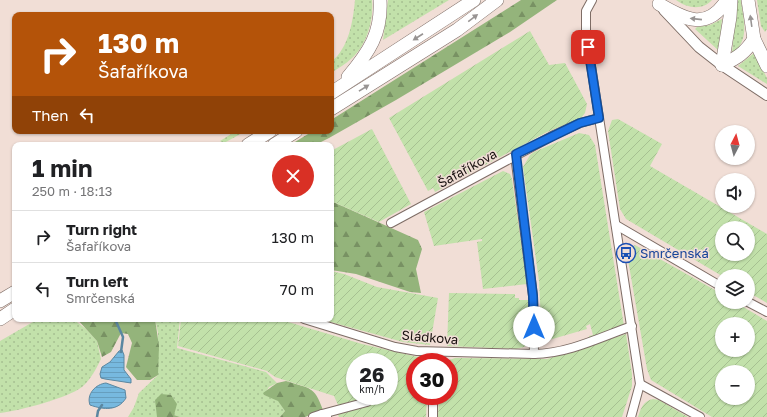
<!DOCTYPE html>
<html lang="en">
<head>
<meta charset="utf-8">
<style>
	body { margin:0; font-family:"Golos Text",sans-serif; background:#f2f2f2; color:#202124; height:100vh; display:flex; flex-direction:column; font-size:15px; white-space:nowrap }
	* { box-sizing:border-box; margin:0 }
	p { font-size:13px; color:#757577 }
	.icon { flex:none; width:22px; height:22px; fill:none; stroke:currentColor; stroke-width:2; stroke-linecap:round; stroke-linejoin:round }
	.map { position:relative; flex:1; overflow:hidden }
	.sheet { position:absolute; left:12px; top:142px; width:322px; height:180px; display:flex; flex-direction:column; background:#fff; border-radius:8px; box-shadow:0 1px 3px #0004 }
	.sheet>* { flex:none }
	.banner { position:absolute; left:12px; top:12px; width:322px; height:122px; border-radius:8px; box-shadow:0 1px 3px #0004; background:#b45309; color:#fff; overflow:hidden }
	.needle { width:26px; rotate:6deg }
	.fabs { position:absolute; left:715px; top:125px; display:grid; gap:8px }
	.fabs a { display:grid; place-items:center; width:40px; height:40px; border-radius:50%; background:#fff; box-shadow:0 1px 3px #0004; font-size:20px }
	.speed { position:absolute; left:346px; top:353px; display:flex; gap:8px; font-size:20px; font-weight:700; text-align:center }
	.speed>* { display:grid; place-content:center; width:52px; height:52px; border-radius:50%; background:#fff; box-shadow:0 1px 3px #0004; line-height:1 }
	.speed small { font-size:10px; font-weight:400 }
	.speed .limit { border:6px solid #d22; background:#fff; color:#111 }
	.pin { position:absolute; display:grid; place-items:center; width:34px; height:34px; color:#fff; margin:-17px; border-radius:8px; box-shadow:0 2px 6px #0006 }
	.me { position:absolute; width:44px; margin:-22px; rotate:0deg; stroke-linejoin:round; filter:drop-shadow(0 0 3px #0008) }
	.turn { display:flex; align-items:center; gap:14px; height:84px; padding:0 20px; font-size:18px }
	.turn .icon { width:52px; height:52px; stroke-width:2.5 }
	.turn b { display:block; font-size:28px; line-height:34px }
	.then { display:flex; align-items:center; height:38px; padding:0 20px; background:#0003; gap:8px; font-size:15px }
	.round { display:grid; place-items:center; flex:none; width:42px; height:42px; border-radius:21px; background:#f2f2f2 }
	.summary { display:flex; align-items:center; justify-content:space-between; height:68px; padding:0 20px }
	h1 { font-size:24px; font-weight:700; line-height:30px }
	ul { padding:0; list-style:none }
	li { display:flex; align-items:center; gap:12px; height:52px; padding:0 20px; border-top:1px solid #e0e0e0 }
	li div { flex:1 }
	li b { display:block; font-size:15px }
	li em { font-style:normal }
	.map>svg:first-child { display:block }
	.grass { fill:url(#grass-dots) }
	.forest { fill:url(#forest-firs) }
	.garden { fill:url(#garden-furrows); fill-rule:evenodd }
	.water { fill:url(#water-rules); stroke:#5b87a1 }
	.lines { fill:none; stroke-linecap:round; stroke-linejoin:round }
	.stream { stroke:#5b87a1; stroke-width:2.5 }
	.minor-casing { stroke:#7e6d66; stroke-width:10 }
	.tertiary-casing { stroke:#7e6d66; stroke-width:12 }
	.trunk-casing { stroke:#7e6d66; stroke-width:14 }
	.minor { stroke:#fff; stroke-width:8 }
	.tertiary { stroke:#fff; stroke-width:10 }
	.trunk { stroke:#fff; stroke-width:13 }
	.oneway { fill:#989493 }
	.route-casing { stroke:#114b97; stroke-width:10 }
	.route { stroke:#1a73e8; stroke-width:7 }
	.labels { text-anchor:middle; stroke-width:3; stroke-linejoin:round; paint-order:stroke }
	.street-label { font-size:13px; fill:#191210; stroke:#f1ded6 }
	.transit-label { font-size:13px; fill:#164399; stroke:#f1ded6; text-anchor:start }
</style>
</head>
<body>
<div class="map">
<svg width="767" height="417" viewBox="0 0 767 417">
	<defs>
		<pattern id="grass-dots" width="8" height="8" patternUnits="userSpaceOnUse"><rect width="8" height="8" fill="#c2e1aa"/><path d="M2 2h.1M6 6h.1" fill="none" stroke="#a6c091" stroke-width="1.8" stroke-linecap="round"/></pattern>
		<pattern id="forest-firs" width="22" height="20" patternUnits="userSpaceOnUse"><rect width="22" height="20" fill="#94b47b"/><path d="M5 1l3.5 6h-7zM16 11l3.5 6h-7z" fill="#789163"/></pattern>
		<pattern id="garden-furrows" width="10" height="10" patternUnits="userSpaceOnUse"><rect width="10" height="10" fill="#c2e1aa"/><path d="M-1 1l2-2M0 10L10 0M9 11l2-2" fill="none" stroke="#a6c091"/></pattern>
		<pattern id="water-rules" width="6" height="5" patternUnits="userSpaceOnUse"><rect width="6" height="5" fill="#77b9df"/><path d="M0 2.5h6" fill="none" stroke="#669ebe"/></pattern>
	</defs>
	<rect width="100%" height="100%" fill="#f1ded6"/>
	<g class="grass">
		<path d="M355,0H372C374,19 367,45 352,58C346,64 338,68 331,73V62C349,48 353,21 355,0Z"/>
		<polygon points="388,0 449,0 383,40"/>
		<path d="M676,0H712C702,11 687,8 676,0Z"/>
		<path d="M737,0H741C743,20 750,36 735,52L732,53Z"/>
		<polygon points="757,0 767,0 767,29 765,32 761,26"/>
		<polygon points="722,19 719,51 695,29 697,27 710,25"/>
		<polygon points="754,53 767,78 767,84 738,66"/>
		<polygon points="236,131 246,131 224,143 220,141"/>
		<path d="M38,319H73L86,329L97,341L101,359C96,369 91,379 82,387C68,398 18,411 0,413V341Z"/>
		<polygon points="155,319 180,319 177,348 266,372 277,383 269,387 264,395 278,400 285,411 280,417 180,417 174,415 157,417 128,417 134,407 139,393 158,375 158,333"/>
	</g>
	<g class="forest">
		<polygon points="521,0 557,0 510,32 396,100 329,138 315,145 290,145 313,131 331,131 331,120"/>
		<polygon points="331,201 418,240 422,249 416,269 421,293 410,292 356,274 331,270"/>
		<polygon points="77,319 155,319 159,346 158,375 150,380 137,380 126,367 132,343 128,334 121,333 111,352 102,357 97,341"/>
		<path d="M286,381C310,389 314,385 323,410L305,417H280L285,411L278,401L264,395L263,393L277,383Z"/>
		<polygon points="161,394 171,395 177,404 174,415 180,417 157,417 155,400"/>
	</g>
	<g class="garden">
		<polygon points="530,31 549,65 565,63 587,104 585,113 581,118 547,132 435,192 433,188 428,191 389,118"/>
		<path d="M618,119L662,144L650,166L767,234V303L748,292V276H722L626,219L620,209L608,131L612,120ZM722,228H748V254H722Z"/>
		<polygon points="372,129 411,204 379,222 331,201 331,151"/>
		<polygon points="579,133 589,135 595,145 624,326 589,339 589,336 593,335 590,324 586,326 587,329 542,342 539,281 523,167 530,155 534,152"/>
		<polygon points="503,171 510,174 512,179 527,284 483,289 477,242 482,241 482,239 434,246 424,212"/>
		<path d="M635,245L722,294V302H735L767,321V417H712L651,380L647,369L627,254L630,249ZM722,324H748V350H722ZM722,372H748V398H722Z"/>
		<polygon points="331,271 344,274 377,287 438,298 430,345 403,342 320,319 331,319"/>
		<polygon points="449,293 515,294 515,298 519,298 519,300 528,300 530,320 529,343 524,347 516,349 447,346"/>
		<path d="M181,319H278L362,344L418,357L425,362H415V396H427L426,417H339L337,413L388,401L373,396L338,405L334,396L275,377L267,371L178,346ZM355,362H389V396H355Z"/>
		<polygon points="626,334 632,374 632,386 622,417 438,417 439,396 449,396 449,362 444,362 455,358 547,359"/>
		<path d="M653,399L659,400L688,417H638C641,408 643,401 653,399Z"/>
	</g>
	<g class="water">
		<polygon points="122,350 124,355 124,370 131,379 131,383 105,379 101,378 100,374 102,367 110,362 119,351"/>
		<path d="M106,383L125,390L126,398C118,411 104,410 90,405C86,394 96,384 106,383Z"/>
	</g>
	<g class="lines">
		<g class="stream">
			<polyline points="115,319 123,337 121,352"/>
			<polyline points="97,417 98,411 102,405"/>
		</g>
		<g class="minor-casing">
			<g id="minor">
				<polyline points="592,0 586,11 586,33 640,384 631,417"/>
				<polyline points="515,155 533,296 534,354"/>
				<polyline points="391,223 554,135 580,123 599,118"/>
				<polyline points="616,225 722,287"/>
				<polyline points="748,302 767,312"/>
				<path d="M304,319L395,347L417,351L534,354C567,354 601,337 632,326"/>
				<polyline points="433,362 433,352"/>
				<polyline points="640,384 700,417"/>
				<polyline points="322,414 367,402"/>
				<polyline points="313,417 322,414 327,416"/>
				<polyline points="433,417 433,396"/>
			</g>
		</g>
		<g class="tertiary-casing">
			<polyline id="tertiary" points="664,10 699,47 722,65 767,95"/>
		</g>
		<g class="trunk-casing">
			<g id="trunk">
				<polyline points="748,0 754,39 767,66"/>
				<path d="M659,4C686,20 707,31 727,0"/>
				<polyline points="722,65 730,17 731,0"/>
				<path d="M722,65C737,58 745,53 754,39"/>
				<path d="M348,77C369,52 382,33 380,0"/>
				<polyline points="331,93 474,0"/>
				<polyline points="331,109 457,30 497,0"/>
				<polyline points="248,145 270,131"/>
				<polyline points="274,145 296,131"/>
				<polyline points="0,301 15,292"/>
				<polyline points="0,319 15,309"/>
			</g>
		</g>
		<use href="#minor" class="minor"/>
		<use href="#tertiary" class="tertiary"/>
		<use href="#trunk" class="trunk"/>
	</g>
	<defs><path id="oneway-solid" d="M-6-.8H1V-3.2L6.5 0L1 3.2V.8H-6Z"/></defs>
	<g class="oneway">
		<use href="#oneway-solid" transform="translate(473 18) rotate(-37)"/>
		<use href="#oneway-solid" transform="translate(696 19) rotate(-174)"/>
		<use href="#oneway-solid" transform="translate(751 21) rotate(-98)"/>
		<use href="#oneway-solid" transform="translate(418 37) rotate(147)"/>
		<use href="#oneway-solid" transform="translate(364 88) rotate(-32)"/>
	</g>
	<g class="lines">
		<g class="route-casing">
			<polyline id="route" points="534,327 533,296 516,154 580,123 599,118 588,47"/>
		</g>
		<use href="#route" class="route"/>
	</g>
	<defs>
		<g id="bus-ring" transform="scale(1)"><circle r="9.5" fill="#f1ded6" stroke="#1a4fb4" stroke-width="1.5"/><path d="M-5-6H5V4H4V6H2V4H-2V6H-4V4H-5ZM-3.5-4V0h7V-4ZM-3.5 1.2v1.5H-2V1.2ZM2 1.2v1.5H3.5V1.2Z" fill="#1a4fb4"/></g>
	</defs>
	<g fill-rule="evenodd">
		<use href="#bus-ring" x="626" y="253"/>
	</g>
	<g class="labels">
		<g class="street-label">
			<text transform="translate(467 168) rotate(-29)" y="5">Šafaříkova</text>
			<text transform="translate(430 337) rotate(5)" y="5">Sládkova</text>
		</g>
		<g class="transit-label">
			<text x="640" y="258">Smrčenská</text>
		</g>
	</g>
</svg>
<div class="fabs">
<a><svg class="needle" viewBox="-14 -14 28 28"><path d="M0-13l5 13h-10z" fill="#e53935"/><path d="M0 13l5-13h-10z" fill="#757577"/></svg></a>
<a><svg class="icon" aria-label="sound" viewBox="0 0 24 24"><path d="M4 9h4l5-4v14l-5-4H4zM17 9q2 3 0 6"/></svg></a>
<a><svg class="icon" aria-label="search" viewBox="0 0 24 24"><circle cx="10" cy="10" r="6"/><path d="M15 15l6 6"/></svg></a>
<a><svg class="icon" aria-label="layers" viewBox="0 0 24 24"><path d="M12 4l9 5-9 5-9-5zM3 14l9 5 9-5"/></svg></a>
<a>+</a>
<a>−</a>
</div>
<div class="speed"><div>26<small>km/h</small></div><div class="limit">30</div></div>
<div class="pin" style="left:588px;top:47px;background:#d93025"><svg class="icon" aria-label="arrive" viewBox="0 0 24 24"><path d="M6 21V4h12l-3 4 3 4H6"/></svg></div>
<svg class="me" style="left:534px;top:327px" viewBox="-20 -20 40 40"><circle r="19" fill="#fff"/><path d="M0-13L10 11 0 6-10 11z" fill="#1a73e8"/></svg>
<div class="banner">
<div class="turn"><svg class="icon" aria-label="right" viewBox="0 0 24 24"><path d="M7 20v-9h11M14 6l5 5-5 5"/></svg><div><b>130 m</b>Šafaříkova</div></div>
<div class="then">Then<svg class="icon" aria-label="left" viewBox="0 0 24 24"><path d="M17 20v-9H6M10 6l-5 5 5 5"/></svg></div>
</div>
<section class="sheet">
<div class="summary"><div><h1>1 min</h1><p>250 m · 18:13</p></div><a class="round" style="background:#d93025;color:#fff"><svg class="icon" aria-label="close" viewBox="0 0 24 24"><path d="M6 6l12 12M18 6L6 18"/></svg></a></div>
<ul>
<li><svg class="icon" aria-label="right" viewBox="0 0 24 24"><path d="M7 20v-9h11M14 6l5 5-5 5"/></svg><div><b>Turn right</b><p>Šafaříkova</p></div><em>130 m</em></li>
<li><svg class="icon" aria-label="left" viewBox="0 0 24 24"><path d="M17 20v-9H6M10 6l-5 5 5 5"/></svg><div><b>Turn left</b><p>Smrčenská</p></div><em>70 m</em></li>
</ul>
</section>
</div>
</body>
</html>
